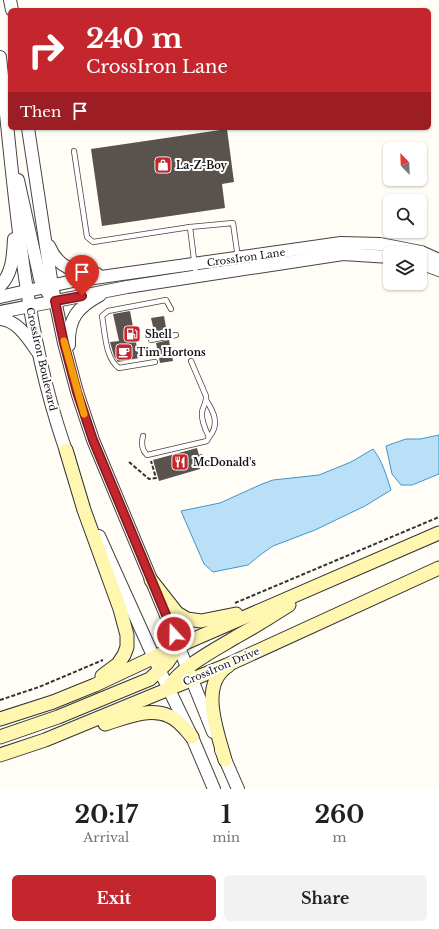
<!DOCTYPE html>
<html lang="en">
<head>
<meta charset="utf-8">
<style>
	body { margin:0; font-family:"Libre Baskerville",serif; background:#f2f2f2; color:#222; height:100vh; display:flex; flex-direction:column; font-size:15px; white-space:nowrap }
	* { box-sizing:border-box; margin:0 }
	p { font-size:13px; color:#767676 }
	.icon { flex:none; width:22px; height:22px; fill:none; stroke:currentColor; stroke-width:2; stroke-linecap:round; stroke-linejoin:round }
	.map { position:relative; height:789px; overflow:hidden }
	.details { display:flex; flex-direction:column; background:#fff; flex:1 }
	.details>* { flex:none }
	.top-card { position:absolute; left:8px; top:8px; width:423px; height:122px; border-radius:6px; box-shadow:0 1px 3px #0004; background:#c4262e; color:#fff; overflow:hidden }
	.needle { width:26px; rotate:337deg }
	.buttons { position:absolute; left:383px; top:142px; display:grid; gap:8px }
	.buttons a { display:grid; place-items:center; width:44px; height:44px; border-radius:6px; background:#fff; box-shadow:0 1px 3px #0004; font-size:20px }
	.pin { position:absolute; display:grid; place-items:center; width:34px; height:34px; color:#fff; margin:-41px -17px; border-radius:50% 50% 50% 0; rotate:-45deg; box-shadow:0 0 4px #0007 }
	.pin .icon { rotate:45deg }
	.me { position:absolute; width:44px; margin:-22px; rotate:339deg; stroke-linejoin:round; filter:drop-shadow(0 0 3px #0008) }
	.turn { display:flex; align-items:center; gap:14px; height:84px; padding:0 12px; font-size:18px }
	.turn .icon { width:52px; height:52px; stroke-width:2.5 }
	.turn b { display:block; font-size:28px; line-height:34px }
	.then { display:flex; align-items:center; height:38px; padding:0 12px; background:#0003; gap:8px; font-size:15px }
	.eta { display:flex; justify-content:space-evenly; align-items:center; height:68px; text-align:center }
	.eta b { font-size:24px; font-weight:700; line-height:28px }
	.cta { display:flex; gap:8px; margin-top:auto; padding:8px 12px }
	.cta a { flex:1; height:46px; border-radius:6px; background:#c4262e; color:#fff; font-size:16px; font-weight:700; line-height:46px; text-align:center }
	.cta a+a { background:#f2f2f2; color:#222 }
	.map>svg:first-child { display:block }
	.water { fill:#b9e0f7; stroke:#3f96cf }
	.building { fill:#5a524d }
	.lines { fill:none; stroke-linecap:round; stroke-linejoin:round }
	.service-casing { stroke:#444; stroke-width:6 }
	.tertiary-casing { stroke:#444; stroke-width:14 }
	.secondary-casing { stroke:#333; stroke-width:15 }
	.path { stroke:#333; stroke-width:2; stroke-dasharray:4 2; stroke-linecap:butt }
	.service { stroke:#fff; stroke-width:4.5 }
	.tertiary { stroke:#fff; stroke-width:12 }
	.secondary { stroke:#fff6b0; stroke-width:13 }
	.route-casing { stroke:#7f191e; stroke-width:10 }
	.route { stroke:#c4262e; stroke-width:7 }
	.slow { stroke:#f59e0b; stroke-width:7 }
	.labels { text-anchor:middle; stroke-width:4; stroke-linejoin:round; paint-order:stroke }
	.poi-label { font-size:10px; font-weight:bold; fill:#111; stroke:#fff; text-anchor:start }
	.street-label { font-size:10px; fill:#111; stroke:#fff }
</style>
</head>
<body>
<div class="map">
<svg width="439" height="789" viewBox="0 0 439 789">
	<rect width="100%" height="100%" fill="#fffdf5"/>
	<g class="water">
		<polygon points="439,435 439,474 412,485 401,485 392,474 386,446 406,439 420,439"/>
		<path d="M373,449C383,462 386,475 391,490L365,506L315,530L273,546L260,555L248,565L213,572L204,564L181,511L220,503L262,484L273,480L319,475L351,462Z"/>
	</g>
	<g class="building">
		<polygon points="227,129 234,182 222,184 225,208 102,226 91,149"/>
		<polygon points="130,311 139,358 118,362 114,356 110,342 119,341 113,314"/>
		<polygon points="164,316 167,333 155,335 151,318"/>
		<polygon points="169,340 173,361 160,363 156,343"/>
		<polygon points="197,448 199,455 202,454 205,463 199,464 200,469 159,481 153,460"/>
	</g>
	<g class="lines">
		<g class="service-casing">
			<g id="service">
				<polyline points="74,151 87,237 93,242 190,227 233,223 238,258"/>
				<polyline points="190,227 196,276"/>
				<polyline points="151,340 176,335"/>
				<path d="M155,362L119,368C105,358 105,332 102,316L108,311L166,300L171,309"/>
				<path d="M206,400C214,412 220,425 209,437"/>
				<path d="M143,436C141,443 142,450 147,455L207,441L209,437C205,429 201,420 202,412C203,406 207,402 206,396L191,361"/>
			</g>
		</g>
		<g class="tertiary-casing">
			<g id="tertiary">
				<polyline points="10,0 12,10"/>
				<path d="M0,57C15,191 22,331 69,459"/>
				<polyline points="28,128 52,286 64,343 77,392 93,440 168,620 213,732"/>
				<polyline points="18,180 40,279 48,293"/>
				<path d="M49,246C58,268 74,272 97,274"/>
				<polyline points="420,263 439,270"/>
				<path d="M0,286C13,273 13,255 14,239"/>
				<polyline points="0,297 73,281 341,243 380,244 421,252 439,260"/>
				<polyline points="0,312 127,287 343,254 390,257"/>
				<path d="M0,319C17,320 28,338 37,351"/>
				<path d="M69,345C68,318 78,307 100,295"/>
				<polyline points="99,536 160,671 192,737 214,789"/>
				<polyline points="221,750 238,789"/>
			</g>
		</g>
		<g class="secondary-casing">
			<g id="secondary">
				<polyline points="66,450 84,510 120,609 127,635 127,647 124,655 118,664 102,676"/>
				<polyline points="151,580 177,613 187,619 201,621 236,614"/>
				<path d="M169,687C181,667 216,649 236,637C254,627 272,616 289,605"/>
				<polyline points="0,719 53,702 95,685 178,646 439,533"/>
				<path d="M105,724C125,718 149,707 169,716C179,720 186,730 192,737"/>
				<polyline points="0,737 58,717 150,679 167,663 178,647"/>
				<polyline points="0,755 45,740 227,665 439,568"/>
				<path d="M225,760C218,733 198,685 228,666"/>
			</g>
		</g>
		<g class="path">
			<polyline points="129,462 149,479 156,478 151,461"/>
			<polyline points="235,603 439,517"/>
			<polyline points="0,700 39,687 103,660"/>
		</g>
		<use href="#service" class="service"/>
		<use href="#tertiary" class="tertiary"/>
		<use href="#secondary" class="secondary"/>
	</g>
	<g class="lines">
		<g class="route-casing">
			<polyline id="route" points="82,296 55,301 64,343 77,392 93,440 174,634"/>
		</g>
		<use href="#route" class="route"/>
		<polyline class="slow" points="64,341 84,414"/>
	</g>
	<defs>
		<g id="shop-square" transform="scale(0.9)"><rect x="-9" y="-9" width="18" height="18" rx="4" fill="#c4262e" stroke="#fff"/><path d="M-5-2.5h2.3a2.7 3.5 0 0 1 5.4 0H5L5.5 6h-11ZM-1.5-2.5h3a1.5 2.3 0 0 0-3 0Z" fill="#fff"/></g>
		<g id="fuel-square" transform="scale(0.9)"><rect x="-9" y="-9" width="18" height="18" rx="4" fill="#c4262e" stroke="#fff"/><path d="M-5.5-6h7V0h2V4h1.3V-2.5L3-4.5l.8-.8L6-3V5H2.5V1h-1V6h-7ZM-4.2-4.7v3.2H.2V-4.7Z" fill="#fff"/></g>
		<g id="cafe-square" transform="scale(0.9)"><rect x="-9" y="-9" width="18" height="18" rx="4" fill="#c4262e" stroke="#fff"/><path d="M-5.5-4.5H6V0H3Q3 3.5 0 3.5H-2.5Q-5.5 3.5-5.5 0ZM3-3.2v2h1.7v-2ZM-6 4.5H4V6H-6Z" fill="#fff"/></g>
		<g id="restaurant-square" transform="scale(0.9)"><rect x="-9" y="-9" width="18" height="18" rx="4" fill="#c4262e" stroke="#fff"/><path d="M-5-6h1v4h1v-4h1v4h1v-4h1v5L-1.5 .5V6h-2V.5L-5-1ZM5-6V6H3V1.5H1.5Q1.5-4 5-6Z" fill="#fff"/></g>
	</defs>
	<g fill-rule="evenodd">
		<use href="#shop-square" x="163" y="165"/>
		<use href="#fuel-square" x="132" y="334"/>
		<use href="#cafe-square" x="124" y="352"/>
		<use href="#restaurant-square" x="180" y="462"/>
	</g>
	<g class="labels">
		<g class="poi-label">
			<text x="176" y="169">La-Z-Boy</text>
			<text x="145" y="338">Shell</text>
			<text x="137" y="356">Tim Hortons</text>
			<text x="193" y="466">McDonald's</text>
		</g>
		<g class="street-label">
			<text transform="translate(246 257) rotate(-8)" y="4">CrossIron Lane</text>
			<text transform="translate(42 359) rotate(77)" y="4">CrossIron Boulevard</text>
			<text transform="translate(221 666) rotate(-23)" y="4">CrossIron Drive</text>
		</g>
	</g>
</svg>
<div class="buttons">
<a><svg class="needle" viewBox="-14 -14 28 28"><path d="M0-13l5 13h-10z" fill="#e53935"/><path d="M0 13l5-13h-10z" fill="#767676"/></svg></a>
<a><svg class="icon" aria-label="search" viewBox="0 0 24 24"><circle cx="10" cy="10" r="6"/><path d="M15 15l6 6"/></svg></a>
<a><svg class="icon" aria-label="layers" viewBox="0 0 24 24"><path d="M12 4l9 5-9 5-9-5zM3 14l9 5 9-5"/></svg></a>
</div>
<div class="pin" style="left:82px;top:296px;background:#d93025"><svg class="icon" aria-label="arrive" viewBox="0 0 24 24"><path d="M6 21V4h12l-3 4 3 4H6"/></svg></div>
<svg class="me" style="left:174px;top:634px" viewBox="-20 -20 40 40"><circle r="17" fill="#c4262e" stroke="#fff" stroke-width="3"/><path d="M0-11L8 9 0 5-8 9z" fill="#fff"/></svg>
<div class="top-card">
<div class="turn"><svg class="icon" aria-label="right" viewBox="0 0 24 24"><path d="M7 20v-9h11M14 6l5 5-5 5"/></svg><div><b>240 m</b>CrossIron Lane</div></div>
<div class="then">Then<svg class="icon" aria-label="arrive" viewBox="0 0 24 24"><path d="M6 21V4h12l-3 4 3 4H6"/></svg></div>
</div>
</div>
<section class="details">
<div class="eta">
<div><b>20:17</b><p>Arrival</p></div>
<div><b>1</b><p>min</p></div>
<div><b>260</b><p>m</p></div>
</div>
<div class="cta"><a>Exit</a><a>Share</a></div>
</section>
</body>
</html>
